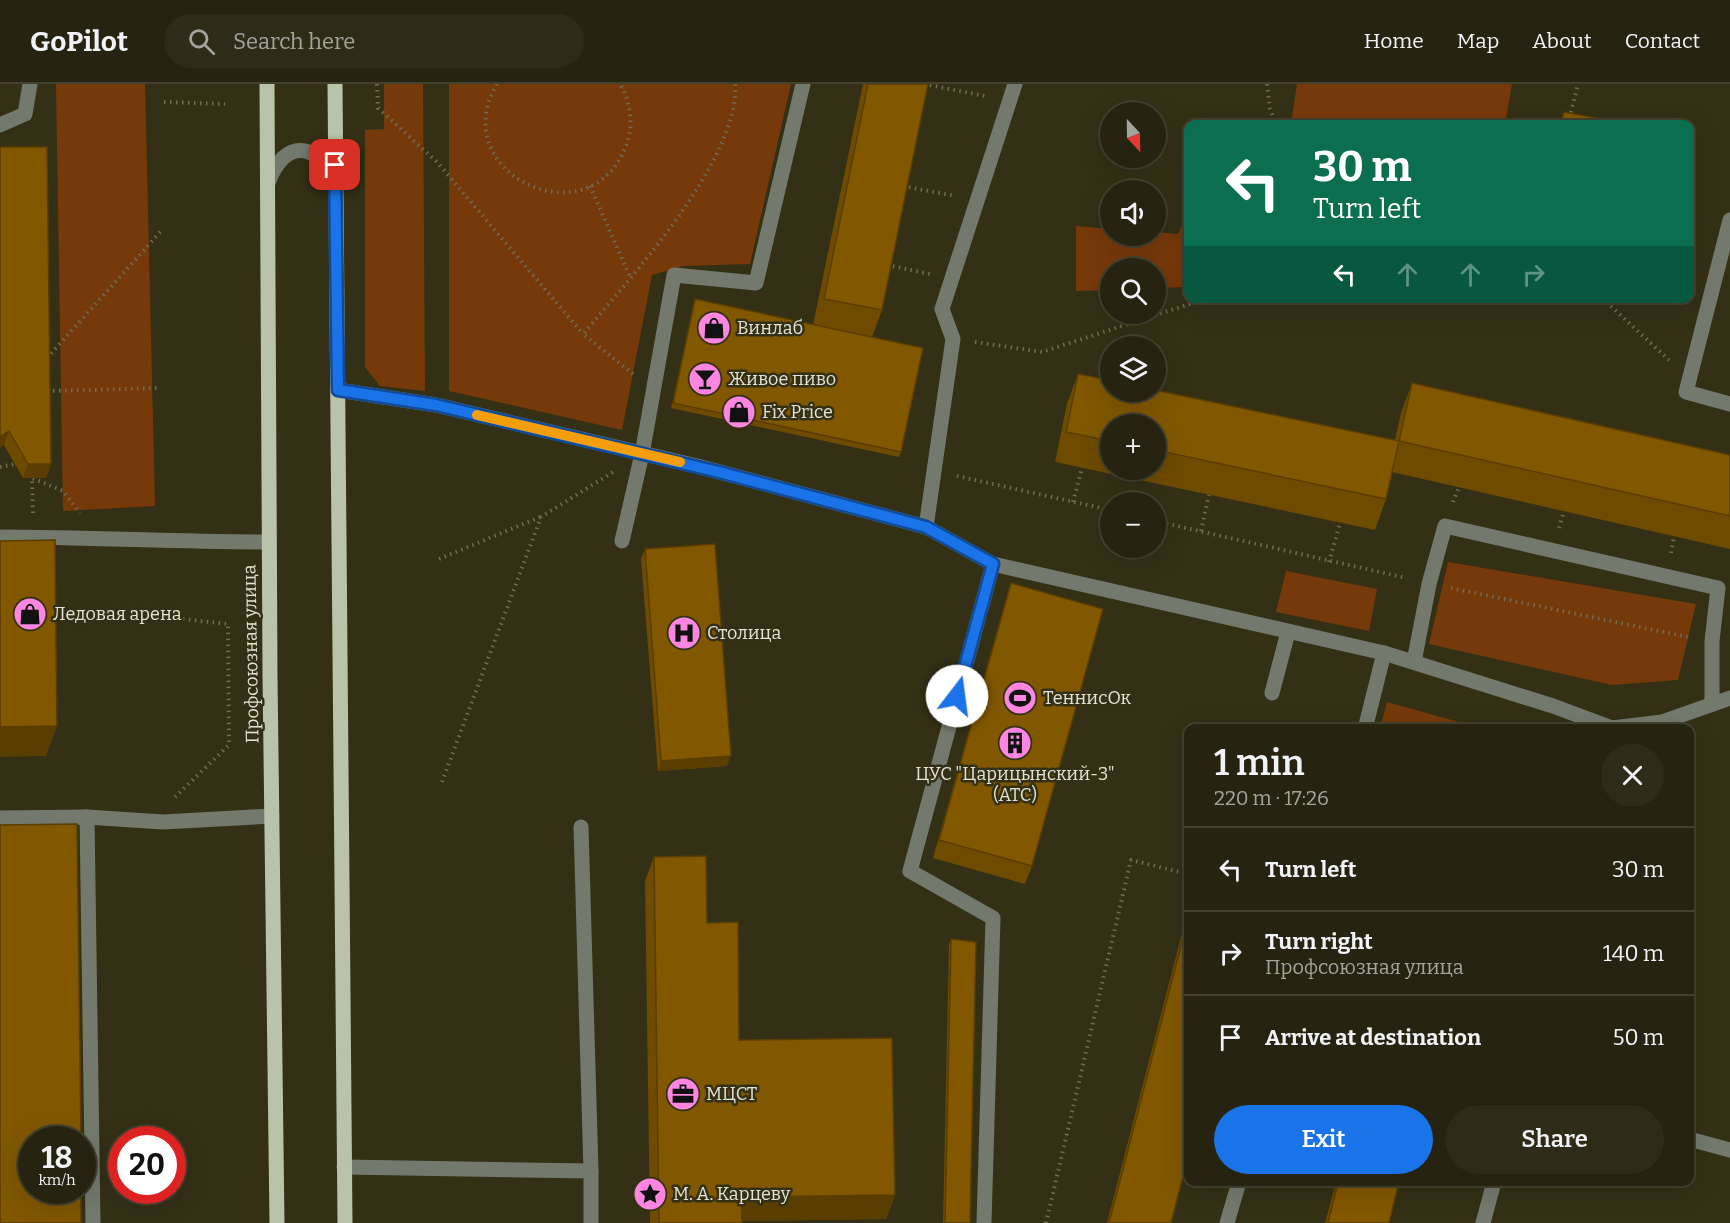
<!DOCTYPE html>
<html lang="en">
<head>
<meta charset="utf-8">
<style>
	body { margin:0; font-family:Bitter,serif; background:#2e2c19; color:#f1f3f6; height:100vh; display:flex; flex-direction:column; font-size:22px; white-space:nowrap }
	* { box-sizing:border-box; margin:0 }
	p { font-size:20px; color:#a4a49f }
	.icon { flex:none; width:33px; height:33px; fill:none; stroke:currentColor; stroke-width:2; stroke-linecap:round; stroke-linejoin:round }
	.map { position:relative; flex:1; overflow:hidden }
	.drawer { position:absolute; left:1184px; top:640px; width:510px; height:462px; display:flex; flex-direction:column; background:#262410; border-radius:12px; box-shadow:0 6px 24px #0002,0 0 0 2px #424130 }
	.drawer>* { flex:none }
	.guide { position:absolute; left:1184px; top:36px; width:510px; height:183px; border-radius:12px; box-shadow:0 6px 24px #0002,0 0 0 2px #424130; background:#0b6e4f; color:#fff; overflow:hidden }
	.needle { width:39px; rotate:158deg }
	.fabs { position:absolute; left:1100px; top:18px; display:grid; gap:12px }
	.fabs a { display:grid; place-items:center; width:66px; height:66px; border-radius:50%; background:#262410; box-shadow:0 6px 24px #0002,0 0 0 2px #424130; font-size:30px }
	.speed { position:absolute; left:18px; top:1042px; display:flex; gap:12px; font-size:30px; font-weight:700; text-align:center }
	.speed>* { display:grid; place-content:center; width:78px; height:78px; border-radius:50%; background:#262410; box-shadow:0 6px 24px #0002,0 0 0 2px #424130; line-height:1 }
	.speed small { font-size:15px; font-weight:400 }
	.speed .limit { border:9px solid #d22; background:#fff; color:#111 }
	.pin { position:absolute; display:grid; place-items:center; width:51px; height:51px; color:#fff; margin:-26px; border-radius:12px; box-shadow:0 3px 9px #0006 }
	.me { position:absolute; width:66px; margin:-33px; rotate:15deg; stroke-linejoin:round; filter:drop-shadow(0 0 4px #0008) }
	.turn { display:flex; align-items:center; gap:21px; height:126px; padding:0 30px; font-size:27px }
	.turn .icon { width:78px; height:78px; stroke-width:2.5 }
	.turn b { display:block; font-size:42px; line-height:51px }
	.lanes { display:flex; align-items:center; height:57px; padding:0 30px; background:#0003; justify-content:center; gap:30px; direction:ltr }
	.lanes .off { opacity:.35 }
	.round { display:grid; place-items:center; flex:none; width:63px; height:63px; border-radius:32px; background:#2e2c19 }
	.headline { display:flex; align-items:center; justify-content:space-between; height:102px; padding:0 30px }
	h1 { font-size:36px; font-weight:600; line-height:45px }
	.primary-button { display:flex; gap:12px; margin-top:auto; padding:12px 30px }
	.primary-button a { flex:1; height:69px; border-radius:36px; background:#1a73e8; color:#fff; font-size:24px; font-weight:600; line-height:69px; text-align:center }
	.primary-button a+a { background:#2e2c19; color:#f1f3f6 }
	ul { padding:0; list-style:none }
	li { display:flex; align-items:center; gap:18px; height:84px; padding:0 30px; border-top:2px solid #424130 }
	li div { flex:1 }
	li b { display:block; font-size:22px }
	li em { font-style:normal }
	header { display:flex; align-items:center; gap:36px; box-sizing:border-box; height:84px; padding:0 30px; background:#262410; border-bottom:2px solid #424130 }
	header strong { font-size:28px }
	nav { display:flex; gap:33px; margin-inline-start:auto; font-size:21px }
	.search { width:420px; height:54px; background:#2e2c19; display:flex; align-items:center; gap:15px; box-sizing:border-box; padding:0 21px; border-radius:33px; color:#a4a49f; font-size:22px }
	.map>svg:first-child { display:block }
	.green { fill:#76390a }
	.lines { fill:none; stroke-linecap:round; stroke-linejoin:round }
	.path { stroke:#6f6d56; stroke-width:4; stroke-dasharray:1.5 4.5; stroke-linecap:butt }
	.minor { stroke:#74796d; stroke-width:15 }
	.major { stroke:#b8c3aa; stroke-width:15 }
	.wall { fill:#6f4b00; fill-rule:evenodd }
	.shaded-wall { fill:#5a3d00 }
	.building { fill:#815700; stroke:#5a3d00; stroke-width:1.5 }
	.route-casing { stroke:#114b97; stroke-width:15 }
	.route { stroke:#1a73e8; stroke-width:10 }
	.slow { stroke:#f59e0b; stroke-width:10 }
	.labels { text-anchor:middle; stroke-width:5; stroke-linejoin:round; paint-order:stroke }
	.poi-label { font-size:18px; fill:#e4e3d3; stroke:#333016; text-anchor:start }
	.street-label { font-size:18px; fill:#e4e3d3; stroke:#333016 }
</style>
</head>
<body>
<header>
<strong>GoPilot</strong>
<div class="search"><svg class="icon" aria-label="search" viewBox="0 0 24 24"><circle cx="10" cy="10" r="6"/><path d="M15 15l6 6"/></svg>Search here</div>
<nav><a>Home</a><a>Map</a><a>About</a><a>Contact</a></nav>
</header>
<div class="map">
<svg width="1730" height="1139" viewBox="0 0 1730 1139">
	<rect width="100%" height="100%" fill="#333016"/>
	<g class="green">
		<polygon points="56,0 145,0 155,422 63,427"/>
		<polygon points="384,0 423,0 425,307 380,302 365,283 365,46 384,45"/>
		<polygon points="449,0 791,0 750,180 683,182 652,191 622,346 449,307"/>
		<polygon points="1297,0 1512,0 1505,40 1291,40"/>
		<polygon points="1188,128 1188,203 1155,204 1155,184 1110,184 1110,206 1076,207 1076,142 1110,145 1110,152 1155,152 1155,148 1178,150"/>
		<polygon points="1448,478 1696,520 1678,596 1612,601 1429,560"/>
		<polygon points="1286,487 1377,505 1369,547 1276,528"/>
		<polygon points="1387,618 1484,645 1380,645"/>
	</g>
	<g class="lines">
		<g class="path">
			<polyline points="377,0 378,24 437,78 583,250"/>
			<path d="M497,0C444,89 589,158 626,62C634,42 631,18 620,0"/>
			<polyline points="924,0 985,12"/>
			<polyline points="1267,0 1270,25 1276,40"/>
			<polyline points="164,18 225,20"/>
			<polyline points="1568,40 1578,0"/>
			<polyline points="590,102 631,195"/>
			<polyline points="903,102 955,112"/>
			<polyline points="887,181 930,190"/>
			<polyline points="1602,214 1669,276"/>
			<polyline points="975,258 1042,268 1208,214"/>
			<polyline points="47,274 162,146"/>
			<path d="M633,290L583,250C630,195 741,73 735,0"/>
			<polyline points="47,307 160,304"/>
			<polyline points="0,383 15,380"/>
			<polyline points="957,392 1110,426"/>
			<polyline points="1073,418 1082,384"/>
			<polyline points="1453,418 1459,403"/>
			<polyline points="33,429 32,394 63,407 80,429"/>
			<polyline points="1155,437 1406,494"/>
			<polyline points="1559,444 1564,427"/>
			<polyline points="1201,447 1209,411"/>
			<polyline points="1671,469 1674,452"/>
			<polyline points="439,475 540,433"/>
			<polyline points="1329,478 1340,439"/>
			<polyline points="1451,504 1688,553"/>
			<polyline points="165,533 228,540 229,661 175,713"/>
			<polyline points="442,698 541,433 613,388"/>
			<polyline points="1046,1139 1131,776 1188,790"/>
		</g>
		<g class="minor">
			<polyline points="0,41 25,30 30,0"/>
			<path d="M268,99C285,53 318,58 336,100"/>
			<polyline points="1730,136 1686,308 1730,320"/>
			<polyline points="338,306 436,321 697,382 926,443 993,480 1384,569 1553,622 1612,644 1662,638 1730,614"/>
			<polyline points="926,443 953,255 942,225 1015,0"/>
			<path d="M0,453C90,453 179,458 269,458"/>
			<polyline points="622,457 642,370 674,191 756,199 803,0"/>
			<polyline points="1414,578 1429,500 1445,442 1718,504 1712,557 1712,620"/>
			<polyline points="1272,609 1288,548"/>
			<polyline points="1365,645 1384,569"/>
			<polyline points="87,733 93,1139"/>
			<polyline points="0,734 87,733 163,738 272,732"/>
			<polyline points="581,743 591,1087"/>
			<polyline points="1689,1055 1730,1066"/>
			<polyline points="344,1083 591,1087 591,1139"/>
			<polyline points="984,1139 993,834 910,787 993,480"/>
			<polyline points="1227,1139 1239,1098"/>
			<polyline points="1483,1139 1494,1098"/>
		</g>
		<g class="major">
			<polyline points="267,0 270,592 277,1139"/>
			<polyline points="335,0 345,1139"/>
		</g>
	</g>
	<g class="wall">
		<polygon points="863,0 928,0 882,226 872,253 901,368 899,373 671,324 695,215 813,241"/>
		<polygon points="0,63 51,380 46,394 23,394 4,361"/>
		<path d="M1078,290L1395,356L1401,329L1412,299L1730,371V465L1392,388L1386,415L1375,446L1055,378L1067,320ZM1110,340H1155V386H1110Z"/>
		<polygon points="645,465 727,682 658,687 641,475"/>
		<polygon points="1011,499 1032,782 1025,800 933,774 1005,518"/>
		<polygon points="654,773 707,839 739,956 895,1111 886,1135 742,1137 742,1139 650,1139 645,797"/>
		<polygon points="1188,826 1188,1073 1171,1139 1107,1139"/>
		<polygon points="951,855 970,1139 943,1139 949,860"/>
		<polygon points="1336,1098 1399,1098 1389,1139 1325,1139"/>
	</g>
	<g class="shaded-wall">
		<polygon points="9,347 4,361 0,364 0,353"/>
		<polygon points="28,380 51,380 46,394 23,394"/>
		<polygon points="57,642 46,672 0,673 0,643"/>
		<polygon points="731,672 727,682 658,687 661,677"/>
		<polygon points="895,1111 886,1135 732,1137 741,1113"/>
	</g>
	<g class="building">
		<polygon points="868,0 928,0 882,226 824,215"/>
		<polygon points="1564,28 1602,35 1601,40 1561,40"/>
		<polygon points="0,63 47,63 51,380 28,380 9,347 0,353"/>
		<polygon points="695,215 923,264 901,368 673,319"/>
		<polygon points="1078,290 1110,296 1110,308 1155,308 1155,306 1399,357 1386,415 1155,366 1155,340 1110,340 1110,357 1066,348"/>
		<polygon points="1412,299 1730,371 1730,432 1399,357"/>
		<polygon points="55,456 57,642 0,643 0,457"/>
		<polygon points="715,460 731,672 661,677 645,465"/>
		<polygon points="1011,499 1103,525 1032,782 939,756"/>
		<polygon points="77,740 81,1056 32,1056 32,1107 81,1107 81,1139 0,1139 0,741"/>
		<polygon points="706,772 707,839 738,838 739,956 892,954 895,1111 741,1113 742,1139 659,1139 654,773"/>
		<polygon points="1188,835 1188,1073 1171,1139 1109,1139"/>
		<polygon points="951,855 976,858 970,1139 945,1139"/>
		<polygon points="1338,1098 1399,1098 1389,1139 1328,1139"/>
	</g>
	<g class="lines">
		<g class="route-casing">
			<polyline id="route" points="335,81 338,306 436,321 719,388 926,443 993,480 957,612"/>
		</g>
		<use href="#route" class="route"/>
		<polyline class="slow" points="477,331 680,378"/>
	</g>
	<defs>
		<g id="shop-disc" transform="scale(1.725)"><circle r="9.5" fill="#fe86e1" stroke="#333016"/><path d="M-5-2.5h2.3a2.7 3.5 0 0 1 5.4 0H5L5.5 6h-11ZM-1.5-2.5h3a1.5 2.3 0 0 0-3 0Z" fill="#111"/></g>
		<g id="bar-disc" transform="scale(1.725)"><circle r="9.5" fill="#fe86e1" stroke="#333016"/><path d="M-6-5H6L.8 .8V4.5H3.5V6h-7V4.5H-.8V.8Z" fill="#111"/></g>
		<g id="hospital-disc" transform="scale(1.725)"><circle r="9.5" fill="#fe86e1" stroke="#333016"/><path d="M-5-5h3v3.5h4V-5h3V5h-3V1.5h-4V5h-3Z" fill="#111"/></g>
		<g id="stadium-disc" transform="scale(1.725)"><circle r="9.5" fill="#fe86e1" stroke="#333016"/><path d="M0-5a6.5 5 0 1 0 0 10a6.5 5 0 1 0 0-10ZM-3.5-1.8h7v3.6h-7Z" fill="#111"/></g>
		<g id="building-disc" transform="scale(1.725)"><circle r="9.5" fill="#fe86e1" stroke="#333016"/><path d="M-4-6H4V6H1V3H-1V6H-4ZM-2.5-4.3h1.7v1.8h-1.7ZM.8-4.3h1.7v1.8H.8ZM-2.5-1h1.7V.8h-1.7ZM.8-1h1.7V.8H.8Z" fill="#111"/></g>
		<g id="office-disc" transform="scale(1.725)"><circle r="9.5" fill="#fe86e1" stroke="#333016"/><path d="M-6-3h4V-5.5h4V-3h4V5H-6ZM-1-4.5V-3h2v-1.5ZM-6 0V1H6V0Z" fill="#111"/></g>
		<g id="sight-disc" transform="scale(1.725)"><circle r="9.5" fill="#fe86e1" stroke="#333016"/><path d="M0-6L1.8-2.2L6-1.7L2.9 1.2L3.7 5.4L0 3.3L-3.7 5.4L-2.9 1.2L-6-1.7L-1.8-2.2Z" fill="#111"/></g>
	</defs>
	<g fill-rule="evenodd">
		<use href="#shop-disc" x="714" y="244"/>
		<use href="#bar-disc" x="705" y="295"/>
		<use href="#shop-disc" x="739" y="328"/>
		<use href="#shop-disc" x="30" y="530"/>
		<use href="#hospital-disc" x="684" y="549"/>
		<use href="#stadium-disc" x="1020" y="614"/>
		<use href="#building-disc" x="1015" y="659"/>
		<use href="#office-disc" x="683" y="1010"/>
		<use href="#sight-disc" x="650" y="1110"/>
	</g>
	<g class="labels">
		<g class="poi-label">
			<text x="737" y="250">Винлаб</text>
			<text x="728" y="301">Живое пиво</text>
			<text x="762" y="334">Fix Price</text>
			<text x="53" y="536">Ледовая арена</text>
			<text x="707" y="555">Столица</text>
			<text x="1043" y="620">ТеннисОк</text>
			<text x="1015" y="696" text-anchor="middle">ЦУС "Царицынский-3"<tspan x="1015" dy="21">(АТС)</tspan></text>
			<text x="706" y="1016">МЦСТ</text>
			<text x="673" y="1116">М. А. Карцеву</text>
		</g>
		<g class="street-label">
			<text transform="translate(251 570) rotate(-91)" y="6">Профсоюзная улица</text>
		</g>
	</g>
</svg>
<div class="fabs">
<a><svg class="needle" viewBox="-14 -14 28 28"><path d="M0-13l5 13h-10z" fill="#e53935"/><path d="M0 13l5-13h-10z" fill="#a4a49f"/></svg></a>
<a><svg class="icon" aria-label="sound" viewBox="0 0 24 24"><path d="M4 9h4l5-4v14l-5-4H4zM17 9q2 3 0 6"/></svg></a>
<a><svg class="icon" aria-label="search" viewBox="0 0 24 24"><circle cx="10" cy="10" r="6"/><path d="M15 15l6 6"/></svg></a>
<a><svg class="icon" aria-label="layers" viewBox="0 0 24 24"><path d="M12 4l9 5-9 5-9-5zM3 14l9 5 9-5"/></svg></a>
<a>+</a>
<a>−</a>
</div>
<div class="speed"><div>18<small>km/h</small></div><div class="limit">20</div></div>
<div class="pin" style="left:335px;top:81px;background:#d93025"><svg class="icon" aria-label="arrive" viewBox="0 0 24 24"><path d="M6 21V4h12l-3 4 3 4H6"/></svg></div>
<svg class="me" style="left:957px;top:612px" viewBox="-20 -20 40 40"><circle r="19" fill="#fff"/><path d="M0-13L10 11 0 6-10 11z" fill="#1a73e8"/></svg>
<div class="guide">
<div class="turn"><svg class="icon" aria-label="left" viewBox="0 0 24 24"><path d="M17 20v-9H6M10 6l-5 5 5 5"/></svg><div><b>30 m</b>Turn left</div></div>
<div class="lanes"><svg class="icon" aria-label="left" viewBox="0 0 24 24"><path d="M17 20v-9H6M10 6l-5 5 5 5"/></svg><svg class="icon off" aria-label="ahead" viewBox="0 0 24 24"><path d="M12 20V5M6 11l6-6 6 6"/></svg><svg class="icon off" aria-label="ahead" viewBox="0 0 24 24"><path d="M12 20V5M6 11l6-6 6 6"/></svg><svg class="icon off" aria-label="right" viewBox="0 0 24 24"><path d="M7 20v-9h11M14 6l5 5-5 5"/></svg></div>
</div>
<section class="drawer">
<div class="headline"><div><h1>1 min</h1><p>220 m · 17:26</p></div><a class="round"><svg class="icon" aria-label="close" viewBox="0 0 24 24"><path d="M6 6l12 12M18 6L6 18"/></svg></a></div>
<ul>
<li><svg class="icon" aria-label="left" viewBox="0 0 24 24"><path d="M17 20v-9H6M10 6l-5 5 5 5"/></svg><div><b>Turn left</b></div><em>30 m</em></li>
<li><svg class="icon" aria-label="right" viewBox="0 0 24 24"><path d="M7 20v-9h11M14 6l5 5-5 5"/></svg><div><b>Turn right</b><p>Профсоюзная улица</p></div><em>140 m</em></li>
<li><svg class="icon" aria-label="arrive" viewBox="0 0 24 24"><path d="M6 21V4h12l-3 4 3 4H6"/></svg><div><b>Arrive at destination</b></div><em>50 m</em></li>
</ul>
<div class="primary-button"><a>Exit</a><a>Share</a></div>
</section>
</div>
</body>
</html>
